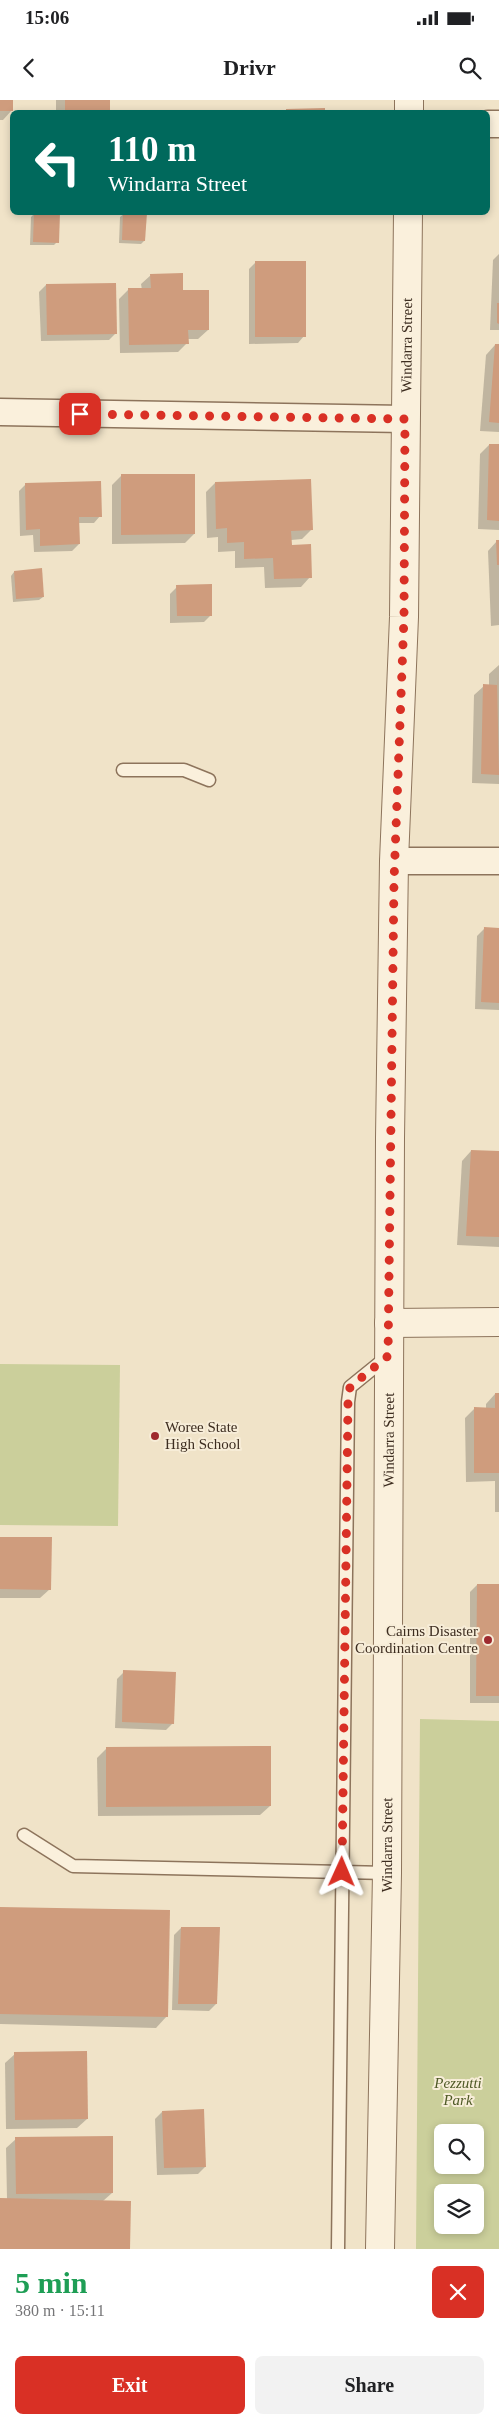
<!DOCTYPE html>
<html lang="en">
<head>
<meta charset="utf-8">
<style>
	body { margin:0; font-family:Georgia,serif; background:#f2f2f2; color:#202124; height:100vh; display:flex; flex-direction:column; font-size:19px; white-space:nowrap }
	* { box-sizing:border-box; margin:0 }
	p { font-size:16px; color:#757577 }
	.icon { flex:none; width:28px; height:28px; fill:none; stroke:currentColor; stroke-width:2; stroke-linecap:round; stroke-linejoin:round }
	.map { position:relative; height:2149px; overflow:hidden }
	.details { display:flex; flex-direction:column; background:#fff; flex:1 }
	.details>* { flex:none }
	.banner { position:absolute; left:10px; top:10px; width:480px; height:105px; border-radius:8px; box-shadow:0 2px 8px #0003; background:#00695c; color:#fff; overflow:hidden }
	.tools { position:absolute; left:434px; top:2024px; display:grid; gap:10px }
	.tools a { display:grid; place-items:center; width:50px; height:50px; border-radius:8px; background:#fff; box-shadow:0 2px 8px #0003; font-size:25px }
	.pin { position:absolute; display:grid; place-items:center; width:42px; height:42px; color:#fff; margin:-21px; border-radius:10px; box-shadow:0 2px 8px #0006 }
	.me { position:absolute; width:55px; margin:-28px; rotate:1deg; stroke-linejoin:round; filter:drop-shadow(0 0 4px #0008) }
	.turn { display:flex; align-items:center; gap:18px; height:105px; padding:0 15px; font-size:22px }
	.turn .icon { width:65px; height:65px; stroke-width:2.5 }
	.turn b { display:block; font-size:35px; line-height:42px }
	.round { display:grid; place-items:center; flex:none; width:52px; height:52px; border-radius:8px; background:#f2f2f2 }
	.head { display:flex; align-items:center; justify-content:space-between; height:85px; padding:0 15px }
	h1 { font-size:30px; font-weight:700; line-height:38px; color:#1e9e55 }
	.cta { display:flex; gap:10px; margin-top:auto; padding:10px 15px }
	.cta a { flex:1; height:58px; border-radius:8px; background:#d93025; color:#fff; font-size:20px; font-weight:700; line-height:58px; text-align:center }
	.cta a+a { background:#f2f2f2; color:#202124 }
	.status { display:flex; justify-content:space-between; align-items:center; height:35px; padding:0 25px; background:#fff; direction:ltr }
	.status svg { height:14px; fill:currentColor }
	header { display:flex; justify-content:space-between; align-items:center; height:65px; padding:0 15px; background:#fff; font-size:22px; font-weight:700 }
	.map>svg:first-child { display:block }
	.green { fill:#cbcf9b; fill-rule:evenodd }
	.shadow { fill:#0003 }
	.building { fill:#cf9c7d }
	.lines { fill:none; stroke-linecap:round; stroke-linejoin:round }
	.service-casing { stroke:#8d745c; stroke-width:15 }
	.minor-casing { stroke:#8d745c; stroke-width:29 }
	.tertiary-casing { stroke:#8d745c; stroke-width:30 }
	.service { stroke:#faf0dc; stroke-width:12 }
	.minor { stroke:#faf0dc; stroke-width:26 }
	.tertiary { stroke:#faf0dc; stroke-width:28 }
	.route { stroke:#d93025; stroke-width:9; stroke-dasharray:0 16.2 }
	.poi-dot { fill:#9e2a2f; stroke:#f7edd8; stroke-width:2 }
	.labels { text-anchor:middle; stroke-width:4; stroke-linejoin:round; paint-order:stroke }
	.street-label { font-size:15px; fill:#3d2d20; stroke:#f7edd8 }
	.poi-label { font-size:15px; fill:#3d2d20; stroke:#f7edd8; text-anchor:start }
	.park-label { font-size:15px; font-style:italic; fill:#4f5a26; stroke:#f7edd8 }
</style>
</head>
<body>
<div class="status"><b>15:06</b><svg viewBox="0 0 49 12"><path d="M0 12V9h3v3zM5 12V6h3v6zM10 12V3h3v9zM15 12V0h3v12zM26 1h20v11H26zM47 4h2v5h-2z"/></svg></div>
<header><svg class="icon" aria-label="back" viewBox="0 0 24 24"><path d="M15 5l-7 7 7 7"/></svg>Drivr<svg class="icon" aria-label="search" viewBox="0 0 24 24"><circle cx="10" cy="10" r="6"/><path d="M15 15l6 6"/></svg></header>
<div class="map">
<svg width="499" height="2149" viewBox="0 0 499 2149">
	<rect width="100%" height="100%" fill="#f0e3c8"/>
	<g class="green">
		<polygon points="0,1264 120,1265 118,1426 0,1425"/>
		<path d="M420,1619L499,1621V2149H416ZM442,2032H475V2065H442ZM442,2092H475V2125H442Z"/>
	</g>
	<g class="shadow">
		<polygon points="0,0 12,0 12,10 3,20 0,20"/>
		<polygon points="56,0 109,0 108,12 56,12"/>
		<polygon points="324,9 324,12 284,12 287,10"/>
		<polygon points="34,114 57,142 54,145 30,145 31,117"/>
		<polygon points="124,114 144,141 141,144 119,143 120,117"/>
		<polygon points="499,154 499,230 490,230 493,160"/>
		<polygon points="256,162 304,236 298,243 249,244 249,169"/>
		<polygon points="151,175 182,191 208,230 198,239 187,239 187,243 178,252 120,253 119,199 128,190 142,190 141,184"/>
		<polygon points="46,185 116,233 109,240 41,241 39,192"/>
		<polygon points="495,245 499,245 499,332 480,331 486,255"/>
		<polygon points="489,345 499,345 499,430 478,429 480,354"/>
		<polygon points="121,376 194,434 185,443 112,444 112,385"/>
		<polygon points="215,383 311,430 302,439 291,440 291,446 310,477 301,487 265,488 264,467 235,468 235,451 218,452 218,437 207,438 206,392"/>
		<polygon points="26,384 100,416 94,423 78,423 79,444 72,451 34,452 33,435 20,436 19,391"/>
		<polygon points="497,441 499,441 499,525 491,526 488,451"/>
		<polygon points="14,472 43,497 39,500 13,502 11,476"/>
		<polygon points="177,487 211,515 204,522 170,523 170,494"/>
		<polygon points="499,565 499,684 472,683 474,595 484,586 489,586 489,574"/>
		<polygon points="484,829 499,829 499,910 475,909 477,836"/>
		<polygon points="471,1051 499,1053 499,1147 457,1145 462,1061"/>
		<polygon points="495,1294 499,1294 499,1412 495,1412 495,1381 466,1382 465,1318 475,1308 486,1309 486,1304"/>
		<polygon points="0,1438 50,1489 40,1498 0,1498"/>
		<polygon points="477,1485 499,1485 499,1603 470,1603 470,1492"/>
		<polygon points="124,1572 173,1623 166,1630 115,1628 117,1579"/>
		<polygon points="107,1648 270,1706 260,1715 98,1716 97,1658"/>
		<polygon points="0,1808 167,1916 156,1928 0,1924"/>
		<polygon points="181,1828 216,1904 209,1911 172,1910 174,1835"/>
		<polygon points="15,1954 87,2019 77,2028 6,2029 5,1963"/>
		<polygon points="162,2012 205,2067 198,2074 157,2075 155,2019"/>
		<polygon points="16,2039 112,2093 103,2101 128,2149 0,2149 0,2099 7,2099 6,2048"/>
	</g>
	<g class="building">
		<rect x="0" y="0" width="13" height="11"/>
		<rect x="65" y="0" width="45" height="12"/>
		<polygon points="325,8 325,12 286,12 286,9"/>
		<polygon points="34,112 60,113 59,143 33,142"/>
		<polygon points="123,112 147,113 145,141 122,140"/>
		<rect x="255" y="161" width="51" height="76"/>
		<polygon points="183,173 183,190 209,190 209,230 188,230 189,244 129,245 128,188 151,188 150,174"/>
		<polygon points="116,183 117,234 47,235 46,184"/>
		<polygon points="497,203 499,203 499,224 497,223"/>
		<polygon points="495,244 499,244 499,323 489,322"/>
		<polygon points="489,344 499,344 499,421 487,420"/>
		<polygon points="121,374 195,374 195,434 121,435"/>
		<polygon points="311,379 313,430 291,431 292,445 311,444 312,478 274,479 273,458 244,459 244,442 227,443 227,428 216,429 215,382"/>
		<polygon points="101,381 102,417 79,417 80,444 40,446 40,429 26,430 25,383"/>
		<polygon points="496,440 499,440 499,465 497,465"/>
		<polygon points="42,468 44,497 16,499 14,471"/>
		<polygon points="212,484 212,516 177,516 176,485"/>
		<polygon points="497,575 499,675 481,674 483,584 497,585"/>
		<polygon points="484,827 499,828 499,903 481,902"/>
		<polygon points="471,1050 499,1051 499,1137 466,1136"/>
		<polygon points="495,1293 499,1293 499,1373 474,1373 474,1307 495,1308"/>
		<polygon points="0,1437 52,1437 51,1490 0,1489"/>
		<polygon points="477,1484 499,1484 499,1596 476,1596"/>
		<polygon points="123,1570 176,1572 174,1624 122,1622"/>
		<polygon points="271,1646 271,1706 106,1707 106,1647"/>
		<polygon points="0,1807 170,1810 168,1917 0,1914"/>
		<polygon points="181,1827 220,1827 217,1904 178,1904"/>
		<polygon points="87,1951 88,2019 15,2020 14,1952"/>
		<polygon points="204,2009 206,2067 164,2068 162,2011"/>
		<polygon points="113,2036 113,2093 16,2094 15,2037"/>
		<polygon points="0,2098 131,2101 130,2149 0,2149"/>
	</g>
	<g class="lines">
		<g class="service-casing">
			<g id="service">
				<polyline points="123,670 184,670 209,680"/>
				<polyline points="24,1735 73,1766 387,1773"/>
				<polyline points="338,2149 348,1302 350,1287 387,1257"/>
			</g>
		</g>
		<g class="minor-casing">
			<g id="minor">
				<polyline points="488,24 499,24"/>
				<polyline points="0,312 405,319"/>
				<polyline points="394,761 499,761"/>
			</g>
		</g>
		<g class="tertiary-casing">
			<g id="tertiary">
				<polyline points="409,0 409,12"/>
				<polyline points="389,1223 499,1222"/>
				<path id="s1" d="M380,2149L387,1773L390,1038L394,761L404,517L408,112"/>
			</g>
		</g>
		<use href="#service" class="service"/>
		<use href="#minor" class="minor"/>
		<use href="#tertiary" class="tertiary"/>
	</g>
	<g class="lines">
		<polyline class="route" points="80,314 405,319 404,517 394,781 388,1256 350,1287 348,1302 342,1772"/>
	</g>
	<g class="poi-dot">
		<circle cx="155" cy="1336" r="5"/>
		<circle cx="488" cy="1540" r="5"/>
	</g>
	<g class="labels">
		<g class="street-label">
			<text dy="5" stroke="none"><textPath href="#s1" startOffset="1904">Windarra Street</textPath></text>
			<text dy="5" stroke="none"><textPath href="#s1" startOffset="809">Windarra Street</textPath></text>
			<text dy="5" stroke="none"><textPath href="#s1" startOffset="404">Windarra Street</textPath></text>
		</g>
		<g class="poi-label">
			<text x="165" y="1332">Woree State<tspan x="165" dy="17">High School</tspan></text>
			<text x="478" y="1536" text-anchor="end">Cairns Disaster<tspan x="478" dy="17">Coordination Centre</tspan></text>
		</g>
		<g class="park-label">
			<text x="458" y="1988">Pezzutti<tspan x="458" dy="17">Park</tspan></text>
		</g>
	</g>
</svg>
<div class="tools">
<a><svg class="icon" aria-label="search" viewBox="0 0 24 24"><circle cx="10" cy="10" r="6"/><path d="M15 15l6 6"/></svg></a>
<a><svg class="icon" aria-label="layers" viewBox="0 0 24 24"><path d="M12 4l9 5-9 5-9-5zM3 14l9 5 9-5"/></svg></a>
</div>
<div class="pin" style="left:80px;top:314px;background:#d93025"><svg class="icon" aria-label="arrive" viewBox="0 0 24 24"><path d="M6 21V4h12l-3 4 3 4H6"/></svg></div>
<svg class="me" style="left:342px;top:1772px" viewBox="-20 -20 40 40"><path d="M0-17L14 15 0 8-14 15z" fill="#d93025" stroke="#fff" stroke-width="4"/></svg>
<div class="banner">
<div class="turn"><svg class="icon" aria-label="left" viewBox="0 0 24 24"><path d="M17 20v-9H6M10 6l-5 5 5 5"/></svg><div><b>110 m</b>Windarra Street</div></div>
</div>
</div>
<section class="details">
<div class="head"><div><h1>5 min</h1><p>380 m · 15:11</p></div><a class="round" style="background:#d93025;color:#fff"><svg class="icon" aria-label="close" viewBox="0 0 24 24"><path d="M6 6l12 12M18 6L6 18"/></svg></a></div>
<div class="cta"><a>Exit</a><a>Share</a></div>
</section>
</body>
</html>
